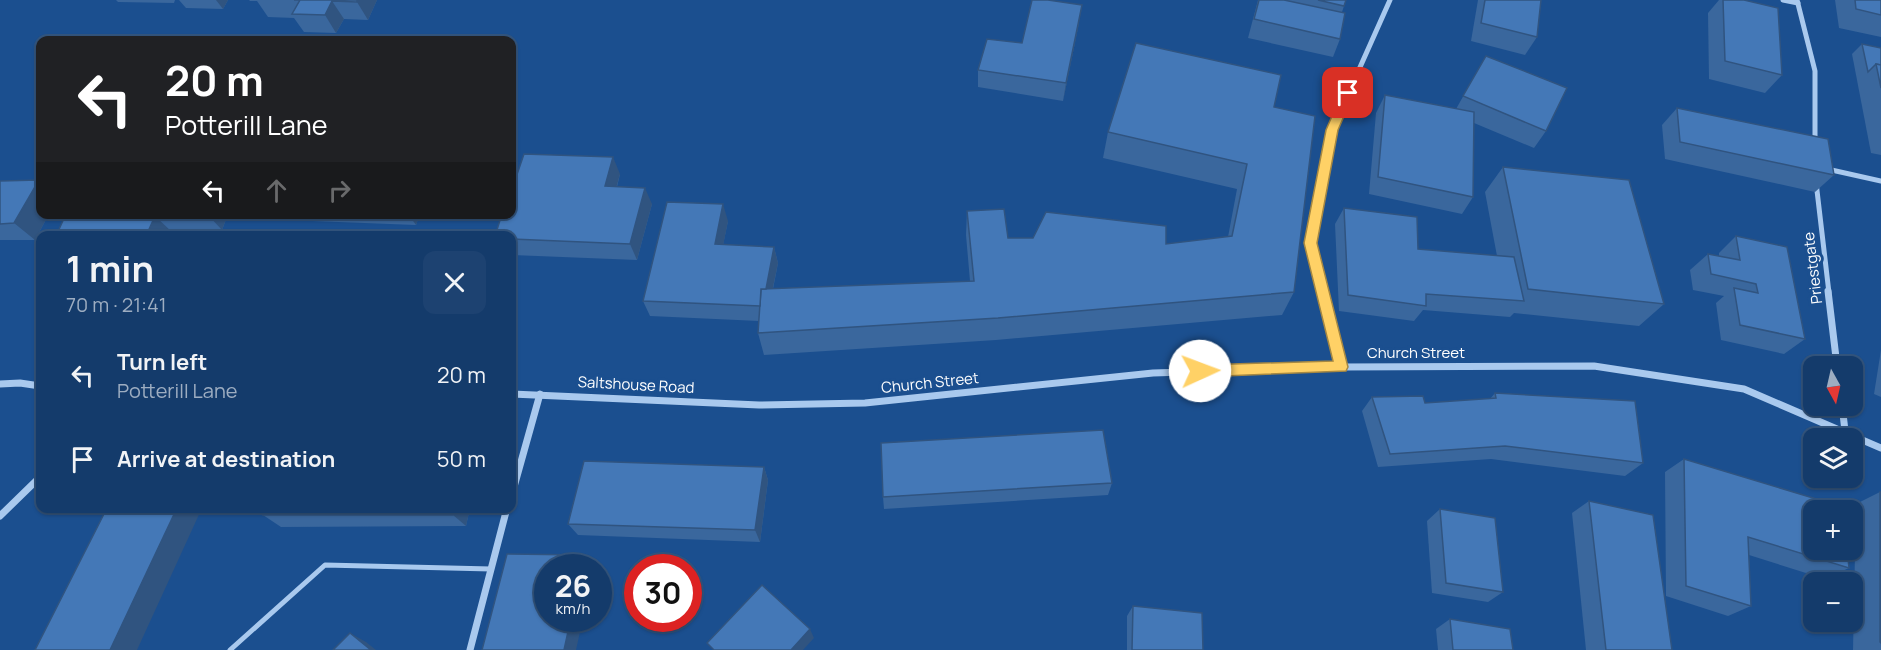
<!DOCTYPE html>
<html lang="en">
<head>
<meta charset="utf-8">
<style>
	body { margin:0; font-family:Manrope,sans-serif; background:#1d4271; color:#f1f3f6; height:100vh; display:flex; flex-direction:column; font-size:22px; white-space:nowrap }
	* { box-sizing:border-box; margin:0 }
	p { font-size:20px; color:#9dadc1 }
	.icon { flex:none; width:33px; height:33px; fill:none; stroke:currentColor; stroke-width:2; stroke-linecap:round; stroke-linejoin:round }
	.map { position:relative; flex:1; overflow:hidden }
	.details { position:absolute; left:36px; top:231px; width:480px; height:282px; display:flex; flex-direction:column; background:#143b6b; border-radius:12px; box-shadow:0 2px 4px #0004,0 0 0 2px #33557e }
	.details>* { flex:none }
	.guide { position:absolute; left:36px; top:36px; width:480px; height:183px; border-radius:12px; box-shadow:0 2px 4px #0004,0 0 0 2px #33557e; background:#202124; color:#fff; overflow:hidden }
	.needle { width:39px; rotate:172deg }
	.buttons { position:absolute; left:1803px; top:356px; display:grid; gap:12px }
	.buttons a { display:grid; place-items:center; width:60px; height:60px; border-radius:12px; background:#143b6b; box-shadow:0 2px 4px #0004,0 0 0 2px #33557e; font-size:30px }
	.speed { position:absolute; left:534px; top:554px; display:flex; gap:12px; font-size:30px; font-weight:700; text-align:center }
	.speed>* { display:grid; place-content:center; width:78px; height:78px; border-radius:50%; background:#143b6b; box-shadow:0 2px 4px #0004,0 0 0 2px #33557e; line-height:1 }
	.speed small { font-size:15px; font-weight:400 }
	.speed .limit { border:9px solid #d22; background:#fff; color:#111 }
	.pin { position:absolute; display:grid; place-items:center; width:51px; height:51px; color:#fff; margin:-26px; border-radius:12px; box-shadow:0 3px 9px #0006 }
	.me { position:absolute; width:66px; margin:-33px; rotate:88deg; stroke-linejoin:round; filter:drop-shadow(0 0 4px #0008) }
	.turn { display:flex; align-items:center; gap:21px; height:126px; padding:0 30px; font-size:27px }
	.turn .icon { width:78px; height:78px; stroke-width:2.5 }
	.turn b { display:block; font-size:42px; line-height:51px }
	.lanes { display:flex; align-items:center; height:57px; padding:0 30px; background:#0003; justify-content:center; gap:30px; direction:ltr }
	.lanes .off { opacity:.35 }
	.round { display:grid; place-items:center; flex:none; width:63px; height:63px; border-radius:12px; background:#1d4271 }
	.overview { display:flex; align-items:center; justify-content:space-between; height:102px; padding:0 30px }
	h1 { font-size:36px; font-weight:700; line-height:45px }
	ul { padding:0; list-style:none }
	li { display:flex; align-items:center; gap:18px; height:84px; padding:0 30px }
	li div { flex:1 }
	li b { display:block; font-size:22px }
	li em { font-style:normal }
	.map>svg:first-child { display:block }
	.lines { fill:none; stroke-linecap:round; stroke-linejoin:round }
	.lane { stroke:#a9c9ee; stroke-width:5 }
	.street-far1 { stroke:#a9c9ee; stroke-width:5 }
	.street { stroke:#a9c9ee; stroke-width:7 }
	.wall { fill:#3a679d }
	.shaded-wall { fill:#305480 }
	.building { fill:#4478b7; stroke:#305480; stroke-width:1.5 }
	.route { fill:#ffd166; stroke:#a68842; stroke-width:1.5 }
	.labels { text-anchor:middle; stroke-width:6; stroke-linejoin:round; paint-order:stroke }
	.street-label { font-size:15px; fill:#fff; stroke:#1b4f8f }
</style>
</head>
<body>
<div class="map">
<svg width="1881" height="650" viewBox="0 0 1881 650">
	<rect width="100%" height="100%" fill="#1b4f8f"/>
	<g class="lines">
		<polyline class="lane" points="230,650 325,565 491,569"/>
		<g class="street-far1">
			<polyline points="1783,0 1798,3"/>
			<polyline points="1797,0 1815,71 1815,145"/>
			<polyline points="1827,169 1881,181"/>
			<polyline points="1816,182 1829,293"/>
			<polyline points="1323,293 1311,243 1332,130 1390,0"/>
		</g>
		<g class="street">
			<polyline points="1323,291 1341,367"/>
			<polyline points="1828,291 1837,366"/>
			<polyline points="0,384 20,383 40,386"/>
			<polyline points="512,394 759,405 865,403 1153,373 1341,367 1594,366 1744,389 1881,448"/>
			<polyline points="1842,405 1845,431"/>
			<polyline points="512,494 540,394"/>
			<polyline points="0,516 40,477"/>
			<polyline points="470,650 507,508"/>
		</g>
	</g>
	<g class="wall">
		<polygon points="116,0 175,0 174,3 118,2"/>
		<polygon points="179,0 246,0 228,0 223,9 186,8"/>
		<polygon points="249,0 377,0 368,20 344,19 336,33 304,32 294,18 268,17 257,1 250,1"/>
		<polygon points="1258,0 1346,0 1342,12 1340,39 1333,57 1248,38"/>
		<polygon points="1478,0 1541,0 1537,37 1525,55 1471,41"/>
		<polygon points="1719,0 1744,0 1782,75 1765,93 1709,79 1708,13"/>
		<polygon points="1835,0 1881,0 1881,37 1839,28"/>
		<polygon points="1079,23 1063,101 978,87 978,70 1022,43"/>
		<polygon points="1862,44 1881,48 1881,155 1871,153 1852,54"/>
		<polygon points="1486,56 1546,131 1534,148 1474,123 1473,197 1462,214 1369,194 1376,113 1385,95 1456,109"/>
		<polygon points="1274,107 1294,292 1282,315 996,340 764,355 758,333 759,321 650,316 643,301 728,221 723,245 774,247 778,263 773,289 970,281 966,235 967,211 1008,238 1166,244 1228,237 1237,189 1103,158 1108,132"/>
		<polygon points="1677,108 1834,175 1815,192 1665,159 1662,125"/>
		<polygon points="1503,167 1664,304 1639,326 1514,313 1510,317 1423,310 1414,321 1339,311 1335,224 1344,208 1418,249 1497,256 1485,192"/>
		<polygon points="620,174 617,187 652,204 637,260 512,255 512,236"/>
		<polygon points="0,181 40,214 49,214 35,240 0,240"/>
		<polygon points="66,214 228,214 222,230 172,232 171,236 56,236"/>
		<polygon points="307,214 420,214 416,225 312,221"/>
		<polygon points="1736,236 1805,339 1784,354 1721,340 1716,303 1724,296 1693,290 1690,270 1708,254 1719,256 1719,253"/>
		<polygon points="1881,350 1881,397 1874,394"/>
		<polygon points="1495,393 1643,463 1625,476 1491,459 1378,467 1362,411 1372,397 1425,403 1490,399"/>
		<polygon points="1684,459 1849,568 1825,579 1749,555 1751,606 1728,616 1666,596 1665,472"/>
		<polygon points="764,467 768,480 760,542 578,535 568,524"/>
		<polygon points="1112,483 1108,495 884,509 883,497"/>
		<polygon points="1880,492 1881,650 1853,650 1856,504"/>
		<polygon points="1589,501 1672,650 1586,650 1572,513"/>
		<polygon points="265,508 470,508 466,526 281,527 263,515"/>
		<polygon points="1440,509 1503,592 1488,602 1432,593 1427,521"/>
		<polygon points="1133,606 1203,650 1127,650 1127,616"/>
		<polygon points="1450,619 1513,650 1438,650 1436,629"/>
	</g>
	<g class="shaded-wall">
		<polygon points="216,0 228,0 223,9"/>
		<polygon points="357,0 377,0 368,20 357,2"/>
		<polygon points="332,1 344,19 336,33 325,15"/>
		<polygon points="1082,5 1079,23 1063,101 1066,83"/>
		<polygon points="613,157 620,174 612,203 605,186"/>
		<polygon points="39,180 40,182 40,214 49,214 35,240 14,223"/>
		<polygon points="645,188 652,204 637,260 630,244"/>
		<polygon points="723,204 728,221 720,261 715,244"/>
		<polygon points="207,214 228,214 222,230"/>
		<polygon points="408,214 420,214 416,225"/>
		<polygon points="155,216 172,232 171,236 146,236"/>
		<polygon points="774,247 778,263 766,321 762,306"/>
		<polygon points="764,467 768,480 760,542 755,530"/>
		<polygon points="177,508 202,508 137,650 110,650"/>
		<polygon points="455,508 470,508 466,526 453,515"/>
		<polygon points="584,555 594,566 594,567 582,567"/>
		<polygon points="571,618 583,618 576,650 564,650"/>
		<polygon points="810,629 814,638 803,650 791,650"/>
		<polygon points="350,633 366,642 376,650 371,650"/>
	</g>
	<g class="building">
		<polygon points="294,0 357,0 357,2 332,1 325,15 292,14 300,0"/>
		<polygon points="1032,0 1048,0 1082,5 1066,83 978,70 987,39 1022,43"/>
		<polygon points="1259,0 1284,0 1345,13 1340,39 1254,19"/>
		<polygon points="1318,0 1346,0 1344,6"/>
		<polygon points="1485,0 1541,0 1537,37 1481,23"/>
		<polygon points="1723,0 1744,0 1778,8 1782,75 1725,61"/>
		<polygon points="1855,0 1881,0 1881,15 1856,9"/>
		<polygon points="1136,43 1281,75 1274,107 1315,116 1294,292 998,318 758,333 761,289 974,281 967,211 1004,209 1008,238 1033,238 1046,212 1166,226 1166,244 1232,236 1247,164 1108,132"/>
		<polygon points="1862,44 1881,48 1881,65 1876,64 1868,72"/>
		<polygon points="1486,56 1567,88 1546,131 1463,96"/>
		<polygon points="1876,64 1881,65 1881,88"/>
		<polygon points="1385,95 1474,112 1473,197 1378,177"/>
		<polygon points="1677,108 1828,139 1834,175 1680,142"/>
		<polygon points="524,154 613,157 605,186 645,188 630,244 512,239 512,236 495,236 502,214 512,214 512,189"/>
		<polygon points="1503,167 1629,180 1664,304 1528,289"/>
		<polygon points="39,180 14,223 0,224 0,181"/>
		<polygon points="667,202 723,204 715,244 774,247 766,289 761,289 760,306 643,301"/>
		<polygon points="1344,208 1417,217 1418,249 1514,257 1524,301 1426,294 1426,306 1348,295"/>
		<polygon points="66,214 184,214 155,216 146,236 56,236"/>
		<polygon points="1736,236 1787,247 1805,339 1740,325 1734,288 1758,293 1756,284 1711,274 1708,254 1740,260"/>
		<polygon points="1495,393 1635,401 1643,463 1505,446 1390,454 1372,397 1423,396 1425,403 1496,398"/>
		<polygon points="1103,430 1112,483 883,497 881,443"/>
		<polygon points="1684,459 1843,507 1843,510 1814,510 1814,549 1847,549 1849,568 1748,537 1751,606 1686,586"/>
		<polygon points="584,461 764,467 755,530 568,524"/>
		<polygon points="1880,492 1881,492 1881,643 1880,642"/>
		<polygon points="1589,501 1653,515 1672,650 1606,650"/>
		<polygon points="107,508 177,508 110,650 35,650"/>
		<polygon points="265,508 455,508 453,515 263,515"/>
		<polygon points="1440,509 1495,518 1503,592 1446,583"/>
		<polygon points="507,554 584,555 582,567 548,567 548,618 571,618 564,650 482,650"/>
		<polygon points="762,585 810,629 791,650 714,650 707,643"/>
		<polygon points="1133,606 1202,613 1203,650 1132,650"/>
		<polygon points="1450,619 1510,629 1513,650 1453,650"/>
		<polygon points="350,633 371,650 333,650"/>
	</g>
	<polygon class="route" points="1348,89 1354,93 1338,130 1317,243 1348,367 1346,371 1200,377 1195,376 1193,371 1195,367 1200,365 1333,361 1304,243 1326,130 1342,93"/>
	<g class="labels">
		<g class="street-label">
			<text transform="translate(1813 268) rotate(-97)" y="5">Priestgate</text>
			<text x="1416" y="358">Church Street</text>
			<text transform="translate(930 383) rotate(-6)" y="5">Church Street</text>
			<text transform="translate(636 385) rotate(3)" y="5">Saltshouse Road</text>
		</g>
	</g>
</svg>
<div class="buttons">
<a><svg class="needle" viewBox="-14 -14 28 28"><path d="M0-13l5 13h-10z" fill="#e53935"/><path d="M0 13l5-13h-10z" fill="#9dadc1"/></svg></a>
<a><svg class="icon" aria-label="layers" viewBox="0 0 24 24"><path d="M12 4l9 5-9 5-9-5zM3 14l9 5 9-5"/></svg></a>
<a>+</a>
<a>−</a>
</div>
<div class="speed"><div>26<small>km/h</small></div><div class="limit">30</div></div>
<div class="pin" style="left:1348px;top:93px;background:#d93025"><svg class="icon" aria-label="arrive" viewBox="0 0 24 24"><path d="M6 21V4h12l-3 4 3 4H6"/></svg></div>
<svg class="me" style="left:1200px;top:371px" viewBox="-20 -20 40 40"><circle r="19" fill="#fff"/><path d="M0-13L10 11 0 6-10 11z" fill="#ffd166"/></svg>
<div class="guide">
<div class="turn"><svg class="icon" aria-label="left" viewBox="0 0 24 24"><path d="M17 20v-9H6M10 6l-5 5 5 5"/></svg><div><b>20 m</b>Potterill Lane</div></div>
<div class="lanes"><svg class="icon" aria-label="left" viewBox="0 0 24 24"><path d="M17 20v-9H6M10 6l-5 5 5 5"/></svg><svg class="icon off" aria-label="ahead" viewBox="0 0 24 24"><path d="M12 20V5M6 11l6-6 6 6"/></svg><svg class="icon off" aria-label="right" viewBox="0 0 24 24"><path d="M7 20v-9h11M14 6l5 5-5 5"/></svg></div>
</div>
<section class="details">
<div class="overview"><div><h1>1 min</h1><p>70 m · 21:41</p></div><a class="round"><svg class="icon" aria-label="close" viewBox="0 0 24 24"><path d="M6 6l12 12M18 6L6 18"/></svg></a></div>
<ul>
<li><svg class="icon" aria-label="left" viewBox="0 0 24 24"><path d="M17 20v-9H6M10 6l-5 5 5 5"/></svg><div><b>Turn left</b><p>Potterill Lane</p></div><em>20 m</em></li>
<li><svg class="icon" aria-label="arrive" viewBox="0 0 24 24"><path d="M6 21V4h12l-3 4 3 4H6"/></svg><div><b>Arrive at destination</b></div><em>50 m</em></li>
</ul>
</section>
</div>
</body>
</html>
